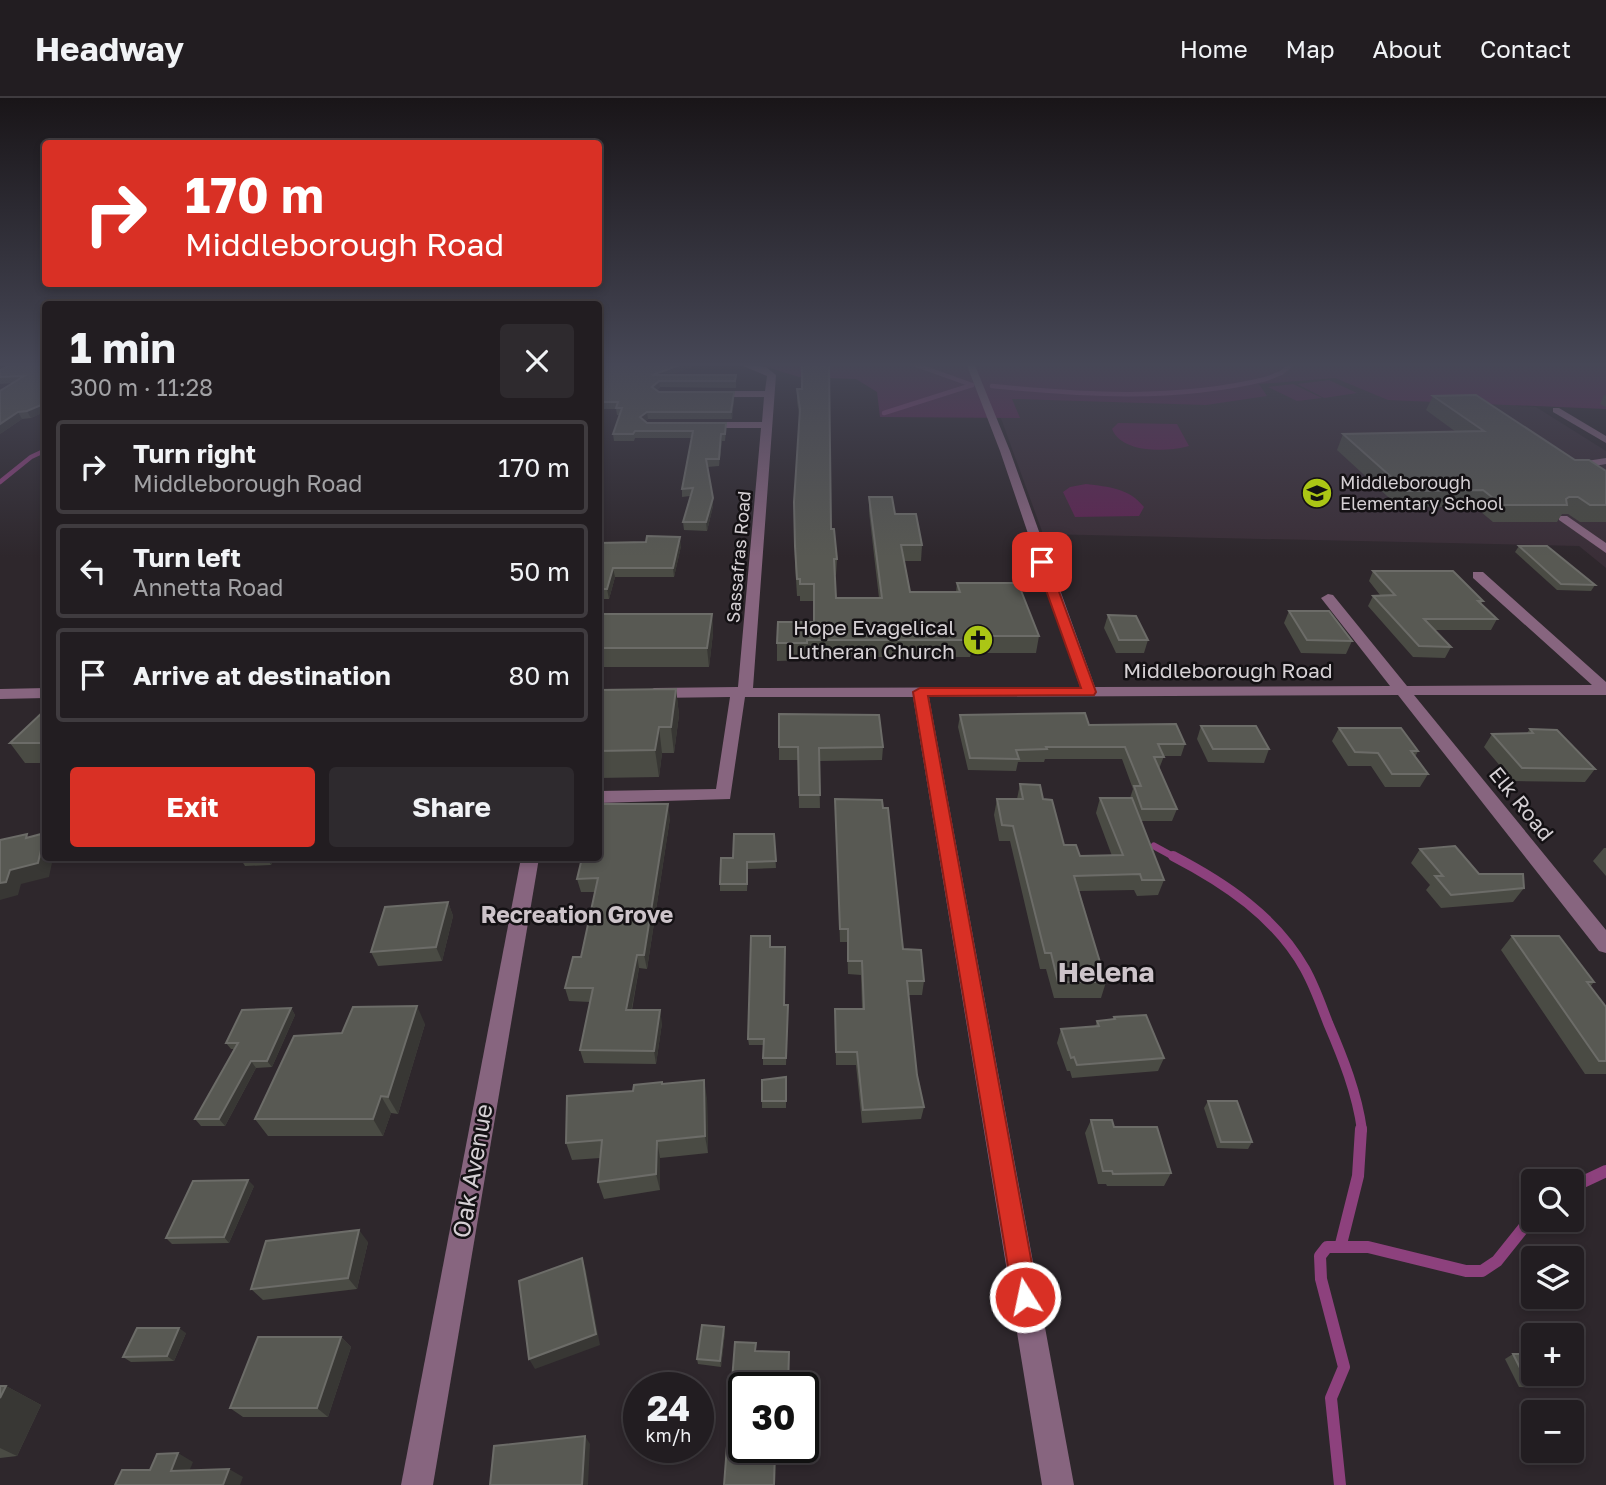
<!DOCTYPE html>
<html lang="en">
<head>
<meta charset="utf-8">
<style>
	body { margin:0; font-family:"Golos Text",sans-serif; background:#2e2a2e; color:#f1f3f6; height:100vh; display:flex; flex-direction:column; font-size:26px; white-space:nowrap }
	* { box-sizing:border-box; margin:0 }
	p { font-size:23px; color:#a2a2a5 }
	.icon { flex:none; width:38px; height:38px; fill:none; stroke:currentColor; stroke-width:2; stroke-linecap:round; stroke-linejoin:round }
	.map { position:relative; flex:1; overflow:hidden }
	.panel { position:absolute; left:42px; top:203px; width:560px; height:560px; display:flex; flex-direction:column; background:#221d21; border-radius:7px; box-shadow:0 4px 10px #0003,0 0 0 2px #3f3b3f }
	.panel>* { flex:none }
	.top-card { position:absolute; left:42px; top:42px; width:560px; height:147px; border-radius:7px; box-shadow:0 4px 10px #0003,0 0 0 2px #3f3b3f; background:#d93025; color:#fff; overflow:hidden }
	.fabs { position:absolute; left:1521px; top:1071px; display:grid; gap:14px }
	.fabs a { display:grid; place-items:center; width:63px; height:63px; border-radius:7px; background:#221d21; box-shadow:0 4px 10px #0003,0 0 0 2px #3f3b3f; font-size:35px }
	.speed { position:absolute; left:623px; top:1274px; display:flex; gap:14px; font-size:35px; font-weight:700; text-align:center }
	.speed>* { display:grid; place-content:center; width:91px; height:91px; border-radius:50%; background:#221d21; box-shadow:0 4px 10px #0003,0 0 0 2px #3f3b3f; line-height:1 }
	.speed small { font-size:18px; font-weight:400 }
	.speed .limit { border:4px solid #111; border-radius:10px; background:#fff; color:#111 }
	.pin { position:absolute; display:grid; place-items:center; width:60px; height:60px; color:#fff; margin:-30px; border-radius:14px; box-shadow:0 4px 10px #0006 }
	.me { position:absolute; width:77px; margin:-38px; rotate:350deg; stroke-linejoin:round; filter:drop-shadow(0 0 5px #0008) }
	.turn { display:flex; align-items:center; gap:24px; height:147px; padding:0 28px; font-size:32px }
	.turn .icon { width:91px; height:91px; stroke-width:2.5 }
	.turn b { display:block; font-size:49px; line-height:60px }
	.round { display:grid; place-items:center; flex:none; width:74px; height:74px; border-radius:7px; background:#2e2a2e }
	.headline { display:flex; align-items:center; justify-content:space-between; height:119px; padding:0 28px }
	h1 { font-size:42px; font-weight:700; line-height:52px }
	.cta { display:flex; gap:14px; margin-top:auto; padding:14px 28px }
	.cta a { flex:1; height:80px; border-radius:7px; background:#d93025; color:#fff; font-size:28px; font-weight:700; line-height:80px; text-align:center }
	.cta a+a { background:#2e2a2e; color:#f1f3f6 }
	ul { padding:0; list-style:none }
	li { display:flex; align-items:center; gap:21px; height:94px; margin:0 14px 10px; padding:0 14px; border:4px solid #3f3b3f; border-radius:7px }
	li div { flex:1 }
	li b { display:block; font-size:26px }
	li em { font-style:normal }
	header { display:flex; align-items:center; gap:42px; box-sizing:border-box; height:98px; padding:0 35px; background:#221d21; border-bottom:2px solid #3f3b3f }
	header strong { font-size:33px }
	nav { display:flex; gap:38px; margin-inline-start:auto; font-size:24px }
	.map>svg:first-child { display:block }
	.built { fill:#3a2e37 }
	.green { fill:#5f2553 }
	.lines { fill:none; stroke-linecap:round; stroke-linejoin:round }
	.stream-far3 { stroke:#8d417d; stroke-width:4.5 }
	.stream-far2 { stroke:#8d417d; stroke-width:7 }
	.stream-far1 { stroke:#8d417d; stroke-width:10 }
	.stream { stroke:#8d417d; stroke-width:12 }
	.minor { fill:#87657f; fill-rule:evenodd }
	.wall { fill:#4a4b44 }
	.shaded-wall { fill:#383734 }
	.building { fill:#585953; stroke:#6c6c68; stroke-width:2 }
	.route { fill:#d93025; stroke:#8d1f18; stroke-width:2 }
	.labels { text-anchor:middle; stroke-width:5; stroke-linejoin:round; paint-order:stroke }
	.far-poi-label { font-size:18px; fill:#d5d0d4; stroke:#141114; text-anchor:start }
	.far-street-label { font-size:18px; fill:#d5d0d4; stroke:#141114 }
	.poi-label { font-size:21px; fill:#d5d0d4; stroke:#141114; text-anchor:end }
	.street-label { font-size:21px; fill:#d5d0d4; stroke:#141114 }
	.neighbourhood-label { font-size:23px; font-weight:bold; fill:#cdc4ca; stroke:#141114 }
	.near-street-label { font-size:24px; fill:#d5d0d4; stroke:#141114 }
	.near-neighbourhood-label { font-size:28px; font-weight:bold; fill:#cdc4ca; stroke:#141114 }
</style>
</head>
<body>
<header>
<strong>Headway</strong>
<nav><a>Home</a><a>Map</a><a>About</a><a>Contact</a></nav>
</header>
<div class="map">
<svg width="1606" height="1387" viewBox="0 0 1606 1387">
	<rect width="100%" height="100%" fill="#2e272c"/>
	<polygon class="built" points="1467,275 1517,308 1536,309 1606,353 1606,470 1579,448 1043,436 990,290"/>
	<g class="green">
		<polygon points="754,265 1606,265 1606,311 1388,302 1335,280 1259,286 1267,298 1206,307 1012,301 1020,320 880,319 877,294 856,281 799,279"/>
		<polygon points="1329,282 1357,295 1324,300 1297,286"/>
		<polygon points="1293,286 1322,300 1297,303 1268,289"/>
		<path d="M1118,325L1177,326L1189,348C1168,354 1122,356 1112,331Z"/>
		<path d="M1086,386C1109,389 1129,390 1144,409L1139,418L1075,419L1063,394L1070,389Z"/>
	</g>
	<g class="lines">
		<g class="stream-far3">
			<polyline points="911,265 972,287"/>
			<path d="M992,288C1083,297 1176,303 1266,281L1281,275L1293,265"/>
			<polyline points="884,315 972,287"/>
			<polyline points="0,384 31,359 46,352"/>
		</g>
		<polyline class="stream-far2" points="1154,748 1176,760"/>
		<path class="stream-far1" d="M1173,758C1225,785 1276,819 1305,871C1315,889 1321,907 1328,925C1343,960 1357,995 1362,1032"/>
		<g class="stream">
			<polyline points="1572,1089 1606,1073"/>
			<polyline points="1341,1146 1358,1078 1361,1031"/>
			<polyline points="1340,1387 1331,1300 1344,1269 1321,1181 1320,1158 1327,1149 1368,1149 1466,1173 1482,1173 1497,1163 1533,1118"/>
		</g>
		<g class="minor">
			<polygon points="736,265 766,269 776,277 753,590 1080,589 1000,353 966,265 974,265 1010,353 1095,589 1390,588 1321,500 1328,496 1333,497 1407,588 1592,587 1473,480 1473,474 1483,474 1606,584 1606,597 1414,597 1606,832 1606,855 1599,853 1398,597 929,599 1074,1387 1042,1387 913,599 745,599 730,701 598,705 598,693 716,691 730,599 654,600 646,595 654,590 738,589 761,330 704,330 699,327 704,324 762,324 764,299 713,299 708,296 713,293 765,293 767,278"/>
			<polygon points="1553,310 1559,310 1606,338 1606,345 1553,314"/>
			<polygon points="1606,360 1606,366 1589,369 1588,372 1606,386 1606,394 1577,373 1580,364"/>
			<polygon points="1559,418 1567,418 1606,445 1606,455 1559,422"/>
			<polygon points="46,590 46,600 0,601 0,591"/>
			<polygon points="521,760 539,760 433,1387 401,1387"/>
		</g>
	</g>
	<g class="wall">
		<polygon points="46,265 46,313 31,320 22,321 0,336 13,285 0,286 0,272"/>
		<polygon points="598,265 702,265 670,277 736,277 736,290 660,289 657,292 659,294 734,301 732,321 648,321 645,323 647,325 726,333 725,343 722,343 719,368 707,369 713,408 707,433 684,432 683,424 690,398 682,399 682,391 692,340 635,340 634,343 614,343 613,336 620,317 617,317 616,311 598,311"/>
		<polygon points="797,291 831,431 837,461 836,477 835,477 836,500 879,500 869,414 869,399 895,416 922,447 921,463 904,463 910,494 956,494 957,485 1039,538 1036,555 971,555 970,559 807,559 807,562 777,563 777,545 814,524 814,503 800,503 800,498 797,498 795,464 794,404 800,321 797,304"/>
		<polygon points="1604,297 1606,297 1606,309 1600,306"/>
		<polygon points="1433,298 1575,362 1606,373 1606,424 1580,424 1568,416 1562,416 1557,424 1493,424 1475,409 1399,409 1337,352 1343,336 1456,334 1426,312"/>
		<polygon points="598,445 681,448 674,479 615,479 609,501 598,501"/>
		<polygon points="1519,448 1595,487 1591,493 1557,492 1515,454"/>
		<polygon points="1373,473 1483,503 1481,506 1497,521 1491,532 1435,532 1451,549 1445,560 1413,559 1368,508 1373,498 1380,497 1369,483"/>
		<polygon points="1289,513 1352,543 1346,556 1301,555 1284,525"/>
		<polygon points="598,516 712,516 713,535 709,569 598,569"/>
		<polygon points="1108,517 1148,542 1144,555 1116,555 1104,530"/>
		<polygon points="676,591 679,617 674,655 662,655 659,679 598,680 598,592"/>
		<polygon points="46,611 46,665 25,665 10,645"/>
		<polygon points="779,616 883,649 882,662 819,663 820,710 799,710 798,662 779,662"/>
		<polygon points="960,617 1089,627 1185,646 1181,658 1164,658 1159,671 1177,711 1172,723 1141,723 1164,782 1158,797 1137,798 1134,792 1079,793 1106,884 1101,900 1054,900 1046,871 1040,871 1010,743 999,743 994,717 997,701 1017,701 1020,686 1043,701 1064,747 1080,758 1112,758 1096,715 1100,700 1130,700 1133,691 1122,661 1045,661 1044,664 1018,664 1016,673 968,672 958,629"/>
		<polygon points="1201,628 1269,651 1264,665 1208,664 1197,641"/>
		<polygon points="1339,630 1418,653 1415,659 1428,676 1420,689 1385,689 1371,668 1348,668 1332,643"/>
		<polygon points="1530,631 1595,671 1585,684 1513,683 1484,649 1492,636 1527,635"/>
		<polygon points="835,701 903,851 924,883 922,897 908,897 917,977 924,1009 921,1021 862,1025 856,967 836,967 835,911 862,911 861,877 848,876 847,844 840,844"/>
		<polygon points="670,720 647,871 639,870 632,912 662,925 656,966 584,965 580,952 590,904 569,903 565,890 581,859 595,794 581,794 577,781"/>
		<polygon points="774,736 776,770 748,771 747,793 720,793 720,786 733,760"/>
		<polygon points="1604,750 1606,750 1606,778 1593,763"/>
		<polygon points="1420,751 1479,776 1524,790 1513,804 1441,810 1426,792 1430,787 1411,765"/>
		<polygon points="240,760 274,760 271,767 245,768"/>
		<polygon points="448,804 453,818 442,863 378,868 371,854"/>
		<polygon points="1512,838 1594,884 1590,889 1606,909 1606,976 1585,976 1501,852"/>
		<polygon points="770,849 785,907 788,914 786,967 763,967 763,947 749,947 748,941"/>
		<polygon points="291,910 295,917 272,969 256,970 225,1028 201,1028 195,1021 234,951 231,951 226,945"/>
		<polygon points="1114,919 1164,960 1158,973 1072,980 1070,973 1067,973 1057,945 1061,931 1095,929 1097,923 1113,921"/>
		<polygon points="425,926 398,1016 391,1015 383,1038 268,1038 255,1021 342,935"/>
		<polygon points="786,979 786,1010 762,1010 762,1003"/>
		<polygon points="662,984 663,986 707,1000 708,1055 660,1060 660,1092 604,1101 598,1084 600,1060 572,1062 566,1045 633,993"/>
		<polygon points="1208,1003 1252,1044 1248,1051 1217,1050 1204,1010"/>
		<polygon points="1091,1022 1114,1029 1171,1075 1164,1088 1107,1088 1106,1086 1098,1086 1085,1035"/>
		<polygon points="254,1088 229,1145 172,1146 166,1140"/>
		<polygon points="368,1144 357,1191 263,1202 251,1191"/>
		<polygon points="725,1234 721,1269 698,1266 697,1261"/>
		<polygon points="186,1235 174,1263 131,1264 123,1259"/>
		<polygon points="341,1239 351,1249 328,1319 243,1319 230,1310"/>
		<polygon points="1513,1256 1563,1285 1555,1290 1519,1289 1505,1261"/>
		<polygon points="0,1288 6,1288 41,1307 17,1358 0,1360"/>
		<polygon points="639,1310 639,1334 630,1334 628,1329"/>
	</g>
	<g class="shaded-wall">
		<polygon points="0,265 9,265 0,270"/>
		<polygon points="685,265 702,265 652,284 652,277"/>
		<polygon points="659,283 660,289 653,296 652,289"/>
		<polygon points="734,294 734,301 732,321 731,314"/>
		<polygon points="46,305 46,313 31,320 27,313"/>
		<polygon points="18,314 22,321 0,336 0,326"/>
		<polygon points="647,314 648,321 641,326 640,319"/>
		<polygon points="721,336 722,343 719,368 719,361"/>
		<polygon points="713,400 713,408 707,433 706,424"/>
		<polygon points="680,439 681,448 674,479 673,470"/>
		<polygon points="613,470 615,479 609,501 607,491"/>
		<polygon points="712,516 713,535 709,569 707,550"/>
		<polygon points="676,591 679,617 674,655 671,629"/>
		<polygon points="659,629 662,655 659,679 655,652"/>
		<polygon points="668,706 670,720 647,871 644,857"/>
		<polygon points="45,735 46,760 53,760 49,779 21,786 18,797 0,802 0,785 10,772"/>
		<polygon points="267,760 274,760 271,767"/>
		<polygon points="448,804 453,818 442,863 436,849"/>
		<polygon points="637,857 639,870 629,925 626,912"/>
		<polygon points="417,908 425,926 398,1016 388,999"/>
		<polygon points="291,910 295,917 272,969 267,963"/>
		<polygon points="660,912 662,925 656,966 654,953"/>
		<polygon points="251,963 256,970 225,1028 219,1021"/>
		<polygon points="704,982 707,1000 708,1055 705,1038"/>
		<polygon points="381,998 391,1015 383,1038 373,1021"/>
		<polygon points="657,1043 660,1060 660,1092 656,1076"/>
		<polygon points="248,1082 254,1088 229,1145 224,1139"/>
		<polygon points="359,1132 368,1144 357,1191 348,1180"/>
		<polygon points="582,1160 586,1172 600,1247 535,1271 529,1261"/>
		<polygon points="724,1229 725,1234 721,1269 720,1263"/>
		<polygon points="179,1230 186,1235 174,1263 167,1258"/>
		<polygon points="341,1239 351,1249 328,1319 317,1310"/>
		<polygon points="6,1288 41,1307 17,1358 0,1350 0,1300"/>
		<polygon points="585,1338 590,1346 588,1387 582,1387"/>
		<polygon points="775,1349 777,1349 775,1387 774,1387"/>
		<polygon points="178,1355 193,1364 186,1381 171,1373"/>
		<polygon points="229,1371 243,1379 240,1387 223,1387"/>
	</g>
	<g class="building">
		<polygon points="14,265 46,265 46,305 27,313 18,314 0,326 0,293 24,278 0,279 0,272"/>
		<polygon points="598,265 685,265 652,277 736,277 735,283 659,283 652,289 659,294 734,294 731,314 647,314 640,319 647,325 726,325 725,336 721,336 719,361 706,361 713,400 706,424 683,424 693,390 682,391 693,333 635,333 633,336 613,336 622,310 616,310 618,304 598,304"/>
		<polygon points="802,265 829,265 831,431 834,431 837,461 834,461 836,500 882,500 869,399 892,399 895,416 916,416 922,447 901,447 910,494 960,494 957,485 1018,485 1039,538 972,538 973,542 807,542 807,545 777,545 778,524 814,524 814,486 800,486 800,481 797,481 795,448 794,404 800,311 797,291 802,291"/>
		<polygon points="1476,297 1575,362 1589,362 1606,373 1606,407 1590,407 1578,399 1569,399 1566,401 1567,407 1502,407 1483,392 1407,393 1343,336 1484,333 1433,298"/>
		<polygon points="647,438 680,439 673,470 613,470 607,491 598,491 598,445 646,444"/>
		<polygon points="1519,448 1547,448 1595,487 1561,486"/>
		<polygon points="1373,473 1453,473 1483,503 1478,503 1497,521 1424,521 1451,549 1419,548 1373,498 1395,497"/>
		<polygon points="1289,513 1329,513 1352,543 1307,542"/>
		<polygon points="598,516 712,516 707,550 598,550"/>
		<polygon points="1108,517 1136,518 1148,542 1119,542"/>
		<polygon points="676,591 671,629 659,629 655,652 598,653 598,592"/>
		<polygon points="46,611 46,645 10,645"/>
		<polygon points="1085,615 1089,627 1176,626 1185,646 1158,646 1164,659 1154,659 1177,711 1142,711 1134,688 1141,688 1125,649 1046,649 1047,651 1016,652 1019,661 970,660 960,617"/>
		<polygon points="779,616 879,617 883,649 819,650 820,697 799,697 798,649 779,649"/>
		<polygon points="1201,628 1256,628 1269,651 1213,651"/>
		<polygon points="1339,630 1401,630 1418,653 1411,653 1428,676 1392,676 1378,655 1355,654"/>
		<polygon points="1530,631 1557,632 1595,671 1522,670 1492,636 1533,635"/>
		<polygon points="1020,686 1040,687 1043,701 1052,702 1064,747 1076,747 1080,758 1123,757 1100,700 1132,700 1164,782 1142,782 1140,776 1074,778 1106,884 1058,884 1051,855 1045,855 1013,728 1002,727 997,701 1023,701"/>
		<polygon points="835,701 882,702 883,710 888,710 903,851 921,852 924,883 907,883 917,977 924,1009 863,1012 857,954 836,954 835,911 864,911 862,863 848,863 848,831 840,831"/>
		<polygon points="598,706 668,706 644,857 637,857 626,912 660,912 654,953 580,952 593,890 565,890 573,859 581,859 598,780 577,781 582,760 598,760"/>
		<polygon points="45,735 38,765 10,772 6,784 0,785 0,742 27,736 26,740"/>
		<polygon points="734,736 774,736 776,763 747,764 747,786 720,786 721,760 733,760"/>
		<polygon points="1455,748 1479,776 1523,776 1524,790 1451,797 1435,778 1443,778 1420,751"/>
		<polygon points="448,804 436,849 371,854 385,809"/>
		<polygon points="751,838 770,838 770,849 785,849 784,907 788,907 786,960 763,960 764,941 748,941"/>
		<polygon points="1512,838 1559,838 1594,884 1587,884 1606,909 1606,963 1599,963"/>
		<polygon points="417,908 388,999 381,998 373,1021 255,1021 294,938 342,935 353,909"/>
		<polygon points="291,910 267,963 251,963 219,1021 195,1021 238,945 226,945 242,912"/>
		<polygon points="1146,917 1164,960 1077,967 1074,959 1071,960 1061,931 1099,928 1097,923 1115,921 1114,919"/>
		<polygon points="786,979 786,1003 762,1003 762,982"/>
		<polygon points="704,982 705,1038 657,1043 656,1076 598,1084 602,1042 566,1045 567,998 633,993 634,987 662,984 662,986"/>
		<polygon points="1208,1003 1237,1003 1252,1044 1221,1044"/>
		<polygon points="1091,1022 1112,1022 1114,1029 1157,1029 1171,1075 1113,1076 1112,1073 1103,1073"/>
		<polygon points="248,1082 224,1139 166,1140 193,1083"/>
		<polygon points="359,1132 348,1180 251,1191 266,1143"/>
		<polygon points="582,1160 596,1236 529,1261 519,1183"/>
		<polygon points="702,1227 724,1229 720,1263 697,1261"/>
		<polygon points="137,1230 179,1230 167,1258 123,1259"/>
		<polygon points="258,1239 341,1239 317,1310 230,1310"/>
		<polygon points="735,1244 756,1245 755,1253 789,1254 788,1290 744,1290 744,1349 775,1349 774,1387 724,1387"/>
		<polygon points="1513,1256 1533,1256 1533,1276 1559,1276 1563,1285 1527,1284"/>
		<polygon points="0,1288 6,1288 0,1300"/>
		<polygon points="631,1309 639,1310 639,1330 628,1329"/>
		<polygon points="585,1338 582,1387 490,1387 494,1348"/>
		<polygon points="178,1355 171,1373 229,1371 223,1387 115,1387 122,1372 150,1372 157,1356"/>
	</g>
	<linearGradient id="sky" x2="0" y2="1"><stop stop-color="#191518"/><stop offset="0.58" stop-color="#464756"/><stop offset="1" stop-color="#464756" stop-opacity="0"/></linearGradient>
	<rect width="1606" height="459" fill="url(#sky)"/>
	<polygon class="route" points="1042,461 1048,464 1096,594 1094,597 928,598 1038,1199 1034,1208 1025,1212 1016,1208 1013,1199 913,594 920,590 1081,590 1036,464"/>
	<defs>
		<g id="school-disc" transform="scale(1.575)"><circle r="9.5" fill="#abc615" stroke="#141114"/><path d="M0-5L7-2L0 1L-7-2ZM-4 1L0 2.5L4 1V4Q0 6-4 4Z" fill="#111"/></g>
		<g id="church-disc" transform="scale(1.575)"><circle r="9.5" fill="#abc615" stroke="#141114"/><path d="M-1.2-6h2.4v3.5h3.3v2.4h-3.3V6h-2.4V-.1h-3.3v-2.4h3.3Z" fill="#111"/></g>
	</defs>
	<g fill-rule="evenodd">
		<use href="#school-disc" x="1317" y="395"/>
		<use href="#church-disc" x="978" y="542"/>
	</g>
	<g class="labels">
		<g class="far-poi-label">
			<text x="1340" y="391">Middleborough<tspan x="1340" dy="21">Elementary School</tspan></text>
		</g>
		<g class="far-street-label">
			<text transform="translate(739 459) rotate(-85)" y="6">Sassafras Road</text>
		</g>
		<g class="poi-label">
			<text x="955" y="537">Hope Evagelical<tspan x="955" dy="24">Lutheran Church</tspan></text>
		</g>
		<g class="street-label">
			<text x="1228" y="580">Middleborough Road</text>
			<text transform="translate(1521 706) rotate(51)" y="7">Elk Road</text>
		</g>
		<g class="neighbourhood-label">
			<text x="577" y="825">Recreation Grove</text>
		</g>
		<g class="near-street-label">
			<text transform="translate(473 1073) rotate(-80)" y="8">Oak Avenue</text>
		</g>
		<g class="near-neighbourhood-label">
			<text x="1106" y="884">Helena</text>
		</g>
	</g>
</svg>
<div class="fabs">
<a><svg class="icon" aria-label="search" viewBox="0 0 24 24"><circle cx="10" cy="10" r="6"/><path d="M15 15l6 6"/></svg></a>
<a><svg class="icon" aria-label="layers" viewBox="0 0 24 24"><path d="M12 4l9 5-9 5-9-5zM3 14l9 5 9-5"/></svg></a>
<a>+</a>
<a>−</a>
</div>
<div class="speed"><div>24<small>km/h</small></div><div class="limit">30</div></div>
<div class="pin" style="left:1042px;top:464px;background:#d93025"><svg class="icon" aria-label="arrive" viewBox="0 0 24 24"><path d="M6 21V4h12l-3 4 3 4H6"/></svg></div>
<svg class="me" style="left:1025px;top:1199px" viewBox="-20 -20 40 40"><circle r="17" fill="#d93025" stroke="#fff" stroke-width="3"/><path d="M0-11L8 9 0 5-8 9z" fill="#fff"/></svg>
<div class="top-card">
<div class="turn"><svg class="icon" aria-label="right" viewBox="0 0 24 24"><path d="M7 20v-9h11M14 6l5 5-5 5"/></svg><div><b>170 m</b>Middleborough Road</div></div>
</div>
<section class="panel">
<div class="headline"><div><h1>1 min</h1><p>300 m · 11:28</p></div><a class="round"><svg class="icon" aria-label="close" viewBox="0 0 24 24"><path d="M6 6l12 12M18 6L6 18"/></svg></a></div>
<ul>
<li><svg class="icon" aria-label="right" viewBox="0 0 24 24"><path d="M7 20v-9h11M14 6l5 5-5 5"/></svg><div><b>Turn right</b><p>Middleborough Road</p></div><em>170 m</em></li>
<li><svg class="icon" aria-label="left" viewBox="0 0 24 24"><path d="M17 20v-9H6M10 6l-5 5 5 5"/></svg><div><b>Turn left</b><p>Annetta Road</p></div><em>50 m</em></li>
<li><svg class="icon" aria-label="arrive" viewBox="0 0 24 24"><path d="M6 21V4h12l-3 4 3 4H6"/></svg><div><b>Arrive at destination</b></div><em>80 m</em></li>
</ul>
<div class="cta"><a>Exit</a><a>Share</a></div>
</section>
</div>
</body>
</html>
